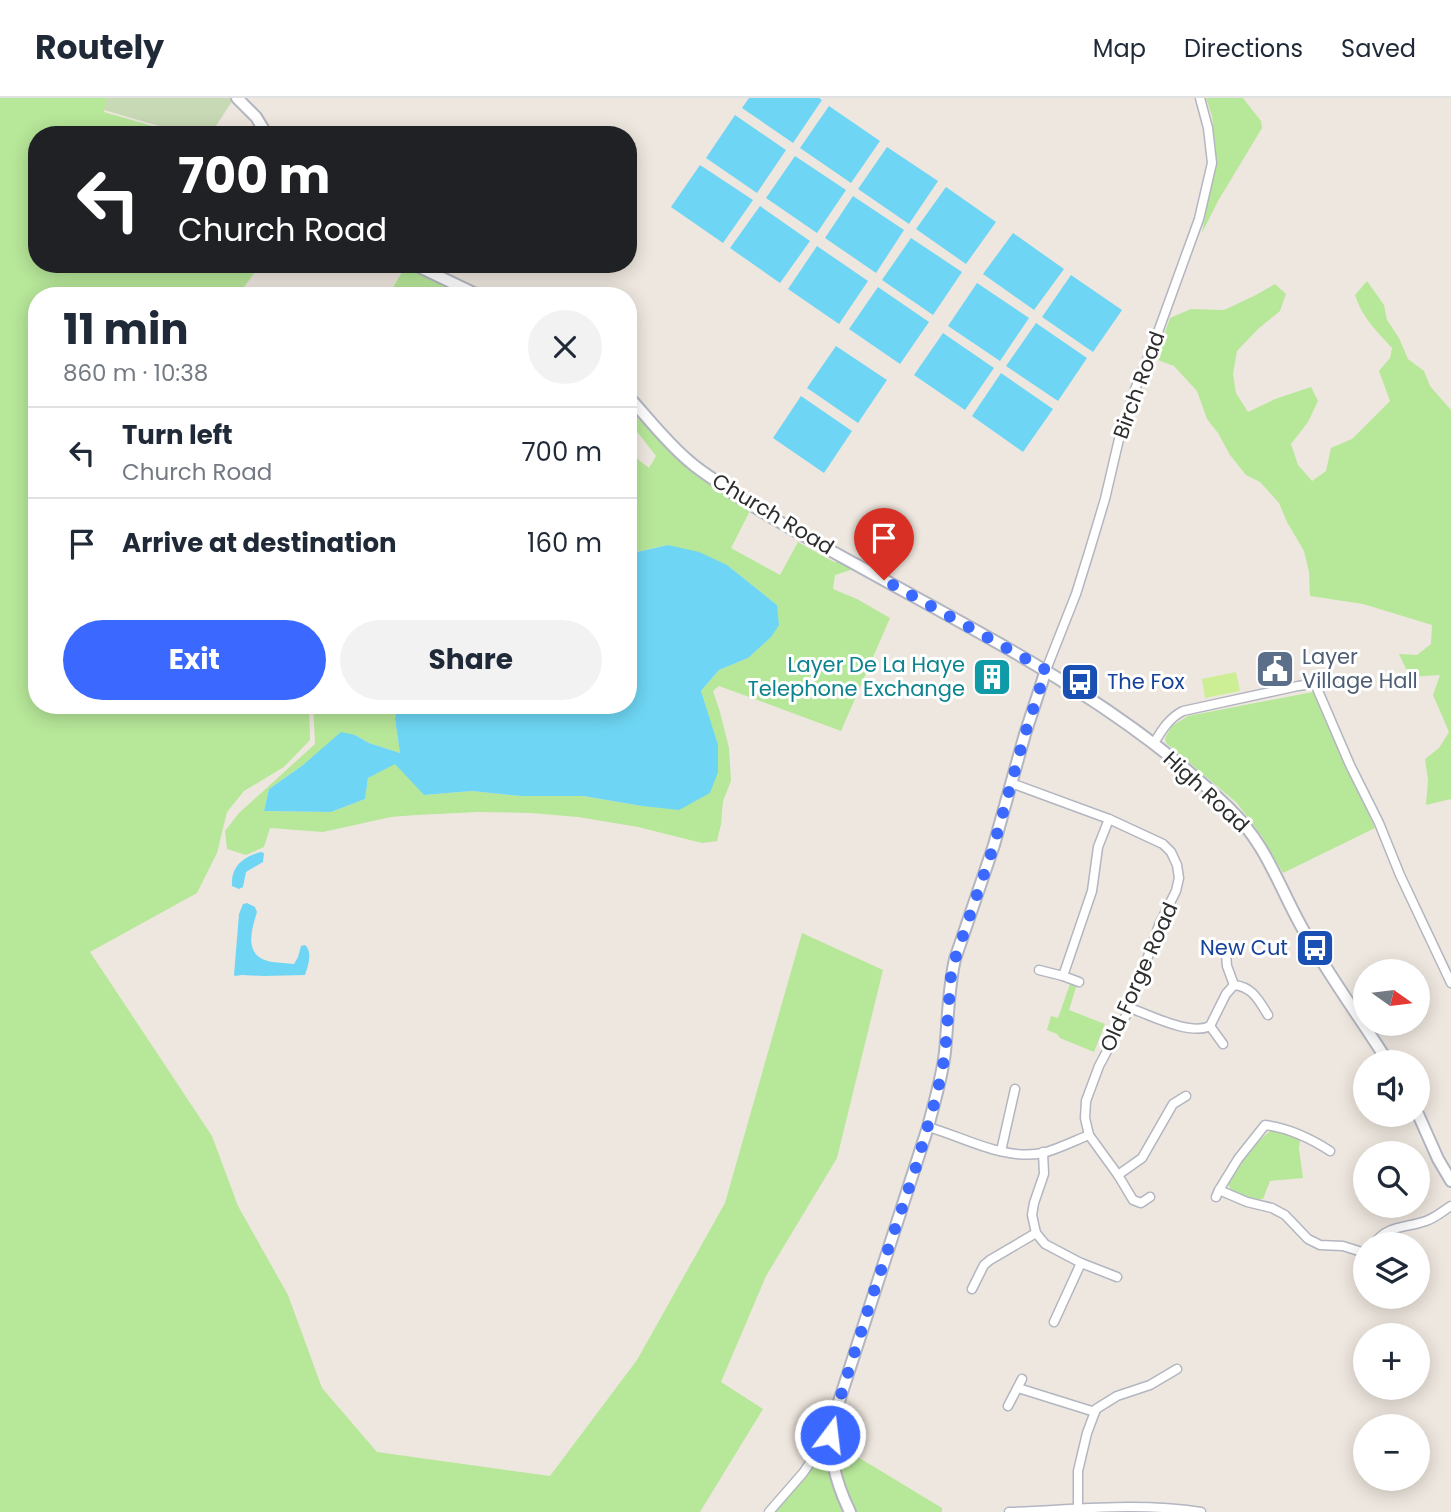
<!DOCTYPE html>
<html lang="en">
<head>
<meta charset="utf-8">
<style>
	body { margin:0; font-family:Poppins,sans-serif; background:#f2f2f3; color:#1f2937; height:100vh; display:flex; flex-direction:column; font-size:26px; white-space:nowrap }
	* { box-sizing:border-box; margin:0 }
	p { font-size:23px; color:#747a83 }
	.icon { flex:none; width:38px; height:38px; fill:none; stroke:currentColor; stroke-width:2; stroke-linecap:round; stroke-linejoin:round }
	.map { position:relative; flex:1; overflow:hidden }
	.drawer { position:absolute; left:28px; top:189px; width:609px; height:427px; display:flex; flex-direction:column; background:#fff; border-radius:28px; box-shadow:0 4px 18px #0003 }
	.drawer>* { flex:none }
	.top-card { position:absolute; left:28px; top:28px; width:609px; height:147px; border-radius:28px; box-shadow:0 4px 18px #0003; background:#202124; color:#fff; overflow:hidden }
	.needle { width:46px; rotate:104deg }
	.controls { position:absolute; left:1353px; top:861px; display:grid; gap:14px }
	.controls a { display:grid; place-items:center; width:77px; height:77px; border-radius:50%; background:#fff; box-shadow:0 4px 18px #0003; font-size:35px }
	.pin { position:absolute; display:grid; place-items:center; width:60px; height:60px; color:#fff; margin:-72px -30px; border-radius:50% 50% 50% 0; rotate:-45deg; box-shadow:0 0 7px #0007 }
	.pin .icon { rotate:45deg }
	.me { position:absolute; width:77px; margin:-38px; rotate:15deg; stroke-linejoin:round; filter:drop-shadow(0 0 5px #0008) }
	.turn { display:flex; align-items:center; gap:24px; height:147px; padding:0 35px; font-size:32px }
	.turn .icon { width:91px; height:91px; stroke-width:2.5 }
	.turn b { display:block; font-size:49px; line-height:60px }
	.round { display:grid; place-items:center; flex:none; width:74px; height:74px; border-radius:37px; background:#f2f2f3 }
	.headline { display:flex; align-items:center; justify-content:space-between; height:119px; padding:0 35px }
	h1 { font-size:42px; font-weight:700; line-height:52px }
	.action { display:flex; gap:14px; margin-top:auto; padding:14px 35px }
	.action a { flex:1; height:80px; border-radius:42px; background:#3b69ff; color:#fff; font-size:28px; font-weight:700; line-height:80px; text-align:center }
	.action a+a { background:#f2f2f3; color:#1f2937 }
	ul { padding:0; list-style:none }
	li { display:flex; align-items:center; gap:21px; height:91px; padding:0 35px; border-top:2px solid #e0e1e3 }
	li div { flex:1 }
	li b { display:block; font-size:26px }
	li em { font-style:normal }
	header { display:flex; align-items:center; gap:42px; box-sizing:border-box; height:98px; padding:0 35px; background:#fff; border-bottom:2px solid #e0e1e3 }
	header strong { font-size:33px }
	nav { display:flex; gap:38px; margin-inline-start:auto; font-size:24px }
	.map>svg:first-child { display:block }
	.green { fill:#b7e799 }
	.cemetery { fill:#c8d9b5 }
	.pitch { fill:#ccee95 }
	.water { fill:#6ed6f4 }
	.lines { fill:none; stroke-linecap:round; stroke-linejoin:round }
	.street-casing { stroke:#b3b6c0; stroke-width:11 }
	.secondary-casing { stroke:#b3b6c0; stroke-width:14 }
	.street { stroke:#fff; stroke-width:8 }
	.secondary { stroke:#fff; stroke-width:10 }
	.route { stroke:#3b69ff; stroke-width:12; stroke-dasharray:0 21.6 }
	.labels { text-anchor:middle; stroke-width:6; stroke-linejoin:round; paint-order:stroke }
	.street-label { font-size:21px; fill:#2d2d2d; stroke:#fff }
	.service-label { font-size:21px; fill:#4e5e75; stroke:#fff; text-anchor:start }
	.culture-label { font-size:21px; fill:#0d838f; stroke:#fff; text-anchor:end }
	.transit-label { font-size:21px; fill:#164399; stroke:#fff; text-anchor:start }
</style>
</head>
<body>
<header>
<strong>Routely</strong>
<nav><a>Map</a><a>Directions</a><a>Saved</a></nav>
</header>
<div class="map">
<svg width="1451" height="1414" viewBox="0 0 1451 1414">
	<rect width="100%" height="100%" fill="#eee7df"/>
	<g class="green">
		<polygon points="0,0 107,0 104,14 184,37 37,37 37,166 261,166 241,193 240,198 37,198 37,607 309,607 310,642 284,669 244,693 227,714 217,755 197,795 90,854 212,1038 238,1108 288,1197 322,1290 377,1354 550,1378 637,1262 725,1105 802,835 883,872 837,1060 766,1178 721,1284 763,1311 700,1414 0,1414"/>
		<polygon points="1206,0 1243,0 1261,23 1262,30 1218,103 1202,135 1216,55 1212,18"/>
		<polygon points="405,169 470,198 388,198"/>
		<path d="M1367,183L1384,207L1387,222L1399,240L1408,261L1424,273L1430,288L1451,312V701L1426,707L1428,682L1425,661L1439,650L1449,634L1433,597L1440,577L1410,579L1399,556L1417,557L1431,546L1432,527L1363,506L1310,498L1309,474L1304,453L1287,424L1279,405L1260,384L1246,377L1230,357L1218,335L1207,321L1197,293L1174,268L1155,261L1170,220L1191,211L1224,212L1254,198L1275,186L1286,196L1280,213L1258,231L1237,253L1233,276L1236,295L1248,314L1275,301L1311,289L1318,303L1308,324L1291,346L1298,367L1312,383L1326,373L1331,350L1352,341L1390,303L1379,273L1390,260L1392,250C1376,232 1363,221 1355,197Z"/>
		<polygon points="628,310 680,363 702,381 751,411 731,450 780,477 798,444 834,464 841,463 854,471 835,477 833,491 857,501 890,520 841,633 719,588 713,593 720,614 729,650 731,683 723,703 721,726 717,743 702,745 638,729 578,719 531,715 478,714 416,717 391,719 323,734 270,730 264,749 246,757 227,751 225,733 239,715 315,646 313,607 398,607 395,621 400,655 369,645 355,637 303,667 269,691 264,713 331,714 365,701 368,680 395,665 424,697 472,693 521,698 583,698 642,708 706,611 701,593 719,572 748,560 777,507 727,467 668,447 636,454 628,448 628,343 630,355 649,370 656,358 628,322"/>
		<polygon points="1313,594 1375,730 1283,775 1261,737 1237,705 1166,645 1165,640 1172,628 1188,618"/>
		<polygon points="1070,886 1076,889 1069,912 1105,926 1094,954 1060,940 1057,936 1047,932 1051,918 1058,920"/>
		<path d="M1273,1031L1304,1041L1300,1043L1299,1051L1303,1080L1270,1083L1263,1101H1260L1259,1103L1233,1096L1228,1086C1239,1067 1254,1044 1273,1031Z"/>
		<polygon points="833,1344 942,1410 942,1414 855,1414 836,1367"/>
		<polygon points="826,1349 827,1361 846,1414 773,1414 802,1382 823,1350"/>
	</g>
	<polygon class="cemetery" points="107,0 232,0 233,2 210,37 189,37 104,12"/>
	<polygon class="pitch" points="1236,574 1240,593 1205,600 1202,581"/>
	<g class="water">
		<polygon points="749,0 819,0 822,2 793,45 742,10"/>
		<polygon points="829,8 880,43 851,85 800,50"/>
		<polygon points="735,17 786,52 757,95 706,60"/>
		<polygon points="887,49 938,83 909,126 858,91"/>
		<polygon points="795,58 846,92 817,135 766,100"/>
		<polygon points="700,67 753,102 723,145 671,109"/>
		<polygon points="946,89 996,124 966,166 916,131"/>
		<polygon points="853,98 904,132 876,175 825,140"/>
		<polygon points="760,108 810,143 780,185 730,150"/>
		<polygon points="1013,135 1064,171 1034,212 983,176"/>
		<polygon points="911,140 962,174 933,217 882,182"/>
		<polygon points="817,148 868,183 839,226 788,191"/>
		<polygon points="1071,177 1122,212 1093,254 1042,219"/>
		<polygon points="977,185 1029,220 1000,263 948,228"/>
		<polygon points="878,189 929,224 900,266 849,231"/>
		<polygon points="1036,225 1087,260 1058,303 1006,268"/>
		<polygon points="943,235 994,270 965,312 914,277"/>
		<polygon points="836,248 887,282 858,325 807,290"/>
		<polygon points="1001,275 1053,311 1023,354 972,318"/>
		<polygon points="801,298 852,333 824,375 773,340"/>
		<polygon points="668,447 699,454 727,467 777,507 779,527 771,539 748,560 719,572 701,593 718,647 718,674 710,695 679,712 642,708 583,698 521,698 472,693 424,697 395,666 368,680 365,701 331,714 264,713 269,691 303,667 341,634 355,637 369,645 400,655 395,621 398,607 628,607 628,448 637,454"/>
		<path d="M261,754L264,755L263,764L246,774L243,789L239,791L232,788C231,768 243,759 261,754Z"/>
		<path d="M247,805L255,809L257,814C251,833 243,859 272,864C279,865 287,865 294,866L298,859L301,848L305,847C313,854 308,868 305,877L264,878L242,877L235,878L234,877L239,816L243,806Z"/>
	</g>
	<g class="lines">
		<g class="street-casing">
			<g id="street">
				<polyline points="1046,572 1076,496 1090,451 1105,401 1119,341 1134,294 1158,234 1199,121 1212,65 1208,30 1200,0"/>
				<path d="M1154,645C1162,632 1169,620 1183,613L1298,588L1312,586L1316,588L1350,667L1379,725L1400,777L1451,885"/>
				<polyline points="1011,685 1109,721 1163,746 1171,754 1177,767 1179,780 1176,793 1159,827 1130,910 1099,968 1086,1003 1085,1020 1089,1037 1118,1077 1133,1102 1141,1105 1150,1099"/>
				<polyline points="1226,856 1227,868 1234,887"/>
				<polyline points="1039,872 1063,878 1092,793 1098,749 1109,721"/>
				<polyline points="1063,878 1079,884"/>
				<path d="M1130,910C1150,917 1190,938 1210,928L1226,896L1234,887C1253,889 1259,903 1268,917"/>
				<polyline points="1210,928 1223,946"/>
				<path d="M928,1029C964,1039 1004,1063 1043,1055C1058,1051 1074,1043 1089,1037"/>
				<polyline points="1001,1053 1015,991"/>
				<polyline points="1043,1054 1044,1076 1034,1105 1032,1117 1036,1135 1045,1146 1081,1165 1117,1179"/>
				<polyline points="1118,1077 1142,1060 1173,1006 1186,998"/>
				<path d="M1219,1092L1238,1061L1265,1027C1289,1030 1310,1040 1330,1053"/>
				<polyline points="1216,1099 1219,1092 1247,1104 1272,1110 1285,1117 1308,1141 1320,1147 1343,1148 1365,1155"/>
				<path d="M1374,1146C1387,1127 1406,1130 1426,1123C1435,1120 1443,1113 1451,1108"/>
				<polyline points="1364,1165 1365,1162"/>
				<polyline points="972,1191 984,1167 990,1162 1036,1135"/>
				<polyline points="1054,1224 1081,1165"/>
				<polyline points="1018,1290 1095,1314"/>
				<polyline points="1008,1308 1022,1281"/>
				<polyline points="1078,1410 1078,1373 1087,1335 1096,1311 1117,1298 1150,1287 1177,1271"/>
				<polyline points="769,1414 803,1375 831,1334"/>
				<path d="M1009,1414C1073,1412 1137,1404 1201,1414"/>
			</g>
		</g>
		<g class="secondary-casing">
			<g id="secondary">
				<polyline points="237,0 256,19 267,37"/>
				<polyline points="413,166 480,198"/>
				<path d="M628,298C648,320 667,345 690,364C698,371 707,377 716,383C760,415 808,440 857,467C988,540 1119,604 1228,709C1266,746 1276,782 1300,826C1326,874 1359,918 1388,964"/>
				<polyline points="1418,1016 1438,1061 1451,1083"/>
				<path d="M850,1414C835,1383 827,1353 834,1319L928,1029C934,1005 942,980 945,954C948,923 948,892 955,861L994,747L1025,636L1046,572"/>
			</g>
		</g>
		<use href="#street" class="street"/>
		<use href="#secondary" class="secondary"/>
	</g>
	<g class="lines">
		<polyline class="route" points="830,1337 834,1319 875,1190 916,1069 937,996 945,957 951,877 955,861 994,747 1025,636 1046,572 884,482"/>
	</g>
	<defs>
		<g id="civic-square" transform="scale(2.0125)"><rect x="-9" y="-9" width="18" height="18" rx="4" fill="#5c6f8a" stroke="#fff"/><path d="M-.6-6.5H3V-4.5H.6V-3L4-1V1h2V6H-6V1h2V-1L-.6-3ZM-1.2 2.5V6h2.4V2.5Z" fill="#fff"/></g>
		<g id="building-square" transform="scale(2.0125)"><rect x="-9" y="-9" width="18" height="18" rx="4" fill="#0f9aa8" stroke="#fff"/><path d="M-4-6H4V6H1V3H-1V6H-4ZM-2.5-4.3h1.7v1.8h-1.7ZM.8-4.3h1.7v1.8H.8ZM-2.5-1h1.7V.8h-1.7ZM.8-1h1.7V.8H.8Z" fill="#fff"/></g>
		<g id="bus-square" transform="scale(2.0125)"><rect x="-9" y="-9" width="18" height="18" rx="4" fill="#1a4fb4" stroke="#fff"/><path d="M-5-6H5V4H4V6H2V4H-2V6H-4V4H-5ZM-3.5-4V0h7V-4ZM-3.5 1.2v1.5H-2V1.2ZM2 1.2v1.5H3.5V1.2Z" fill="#fff"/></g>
	</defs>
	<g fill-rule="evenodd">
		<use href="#civic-square" x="1275" y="571"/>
		<use href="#building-square" x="992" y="579"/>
		<use href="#bus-square" x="1080" y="584"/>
		<use href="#bus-square" x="1315" y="850"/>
	</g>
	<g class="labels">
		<g class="street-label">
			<text transform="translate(1139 287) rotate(-70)" y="7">Birch Road</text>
			<text transform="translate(773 416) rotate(31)" y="7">Church Road</text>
			<text transform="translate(1206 694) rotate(43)" y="7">High Road</text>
			<text transform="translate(1139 879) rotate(-66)" y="7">Old Forge Road</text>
		</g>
		<g class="service-label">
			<text x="1302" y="566">Layer<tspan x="1302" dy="24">Village Hall</tspan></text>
		</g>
		<g class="culture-label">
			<text x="965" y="574">Layer De La Haye<tspan x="965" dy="24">Telephone Exchange</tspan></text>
		</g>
		<g class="transit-label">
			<text x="1107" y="591">The Fox</text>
			<text x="1288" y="857" text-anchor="end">New Cut</text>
		</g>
	</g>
</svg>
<div class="controls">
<a><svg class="needle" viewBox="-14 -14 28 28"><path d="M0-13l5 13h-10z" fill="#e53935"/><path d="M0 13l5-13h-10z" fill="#747a83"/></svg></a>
<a><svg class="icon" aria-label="sound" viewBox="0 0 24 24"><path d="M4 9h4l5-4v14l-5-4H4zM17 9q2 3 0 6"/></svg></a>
<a><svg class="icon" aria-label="search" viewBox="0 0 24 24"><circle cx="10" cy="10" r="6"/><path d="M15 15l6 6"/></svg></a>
<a><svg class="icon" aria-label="layers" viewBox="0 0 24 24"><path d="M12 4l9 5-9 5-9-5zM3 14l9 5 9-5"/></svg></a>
<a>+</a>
<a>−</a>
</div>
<div class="pin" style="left:884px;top:482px;background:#d93025"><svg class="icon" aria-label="arrive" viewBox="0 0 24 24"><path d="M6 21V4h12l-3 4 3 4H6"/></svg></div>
<svg class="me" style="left:830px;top:1337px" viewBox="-20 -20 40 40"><circle r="17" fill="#3b69ff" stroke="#fff" stroke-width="3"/><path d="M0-11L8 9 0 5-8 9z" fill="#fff"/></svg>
<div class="top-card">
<div class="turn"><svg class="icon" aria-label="left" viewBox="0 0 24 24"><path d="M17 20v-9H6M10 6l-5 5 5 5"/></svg><div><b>700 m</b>Church Road</div></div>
</div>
<section class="drawer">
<div class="headline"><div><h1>11 min</h1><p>860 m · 10:38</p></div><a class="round"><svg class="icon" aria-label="close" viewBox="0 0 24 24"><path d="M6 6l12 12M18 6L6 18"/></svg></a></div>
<ul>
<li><svg class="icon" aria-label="left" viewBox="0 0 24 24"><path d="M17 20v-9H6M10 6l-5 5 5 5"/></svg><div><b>Turn left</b><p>Church Road</p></div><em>700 m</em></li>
<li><svg class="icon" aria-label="arrive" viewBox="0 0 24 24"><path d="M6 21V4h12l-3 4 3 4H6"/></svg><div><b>Arrive at destination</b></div><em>160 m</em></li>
</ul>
<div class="action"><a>Exit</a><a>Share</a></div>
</section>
</div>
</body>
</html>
